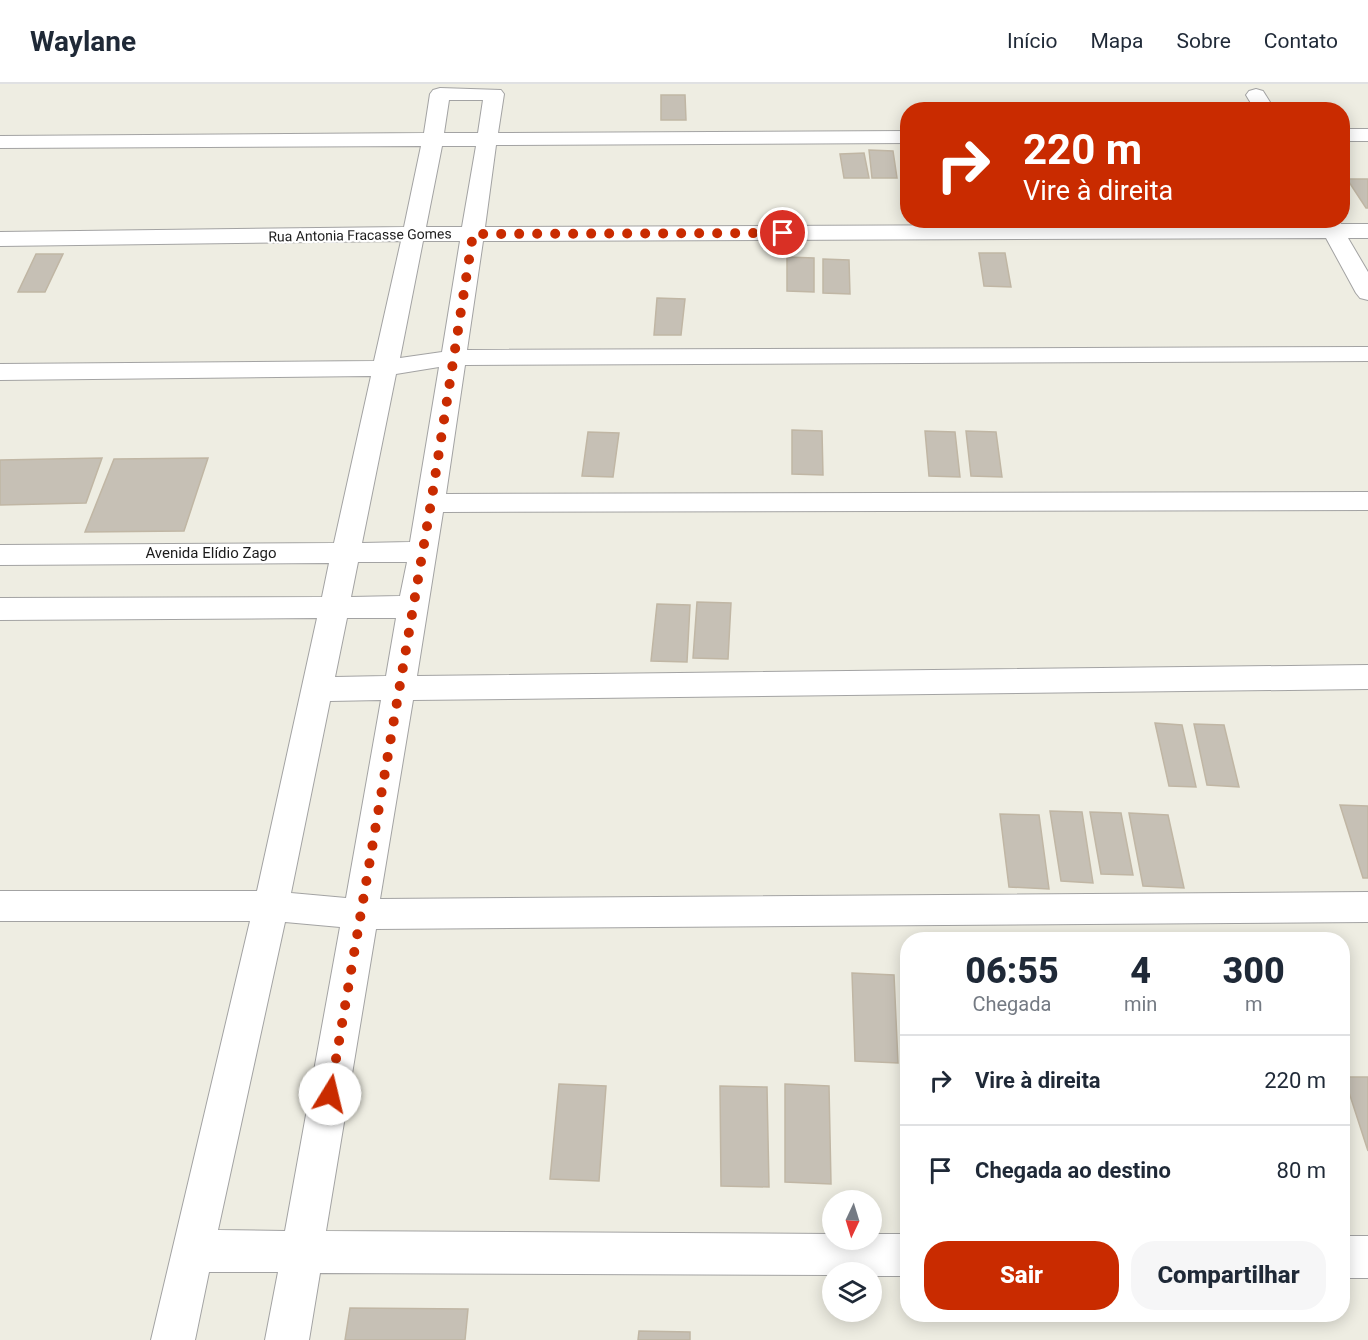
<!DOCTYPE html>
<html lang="pt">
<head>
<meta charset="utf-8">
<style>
	body { margin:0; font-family:Roboto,sans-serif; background:#f6f6f7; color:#1f2937; height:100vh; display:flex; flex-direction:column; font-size:22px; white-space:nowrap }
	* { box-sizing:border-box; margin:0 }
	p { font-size:20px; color:#747a83 }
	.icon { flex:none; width:33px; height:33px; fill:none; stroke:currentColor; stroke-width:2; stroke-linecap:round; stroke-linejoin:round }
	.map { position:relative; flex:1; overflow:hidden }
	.panel { position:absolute; left:900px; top:848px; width:450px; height:390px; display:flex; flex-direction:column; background:#fff; border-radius:24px; box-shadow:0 3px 15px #0003 }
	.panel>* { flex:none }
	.hud { position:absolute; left:900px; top:18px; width:450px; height:126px; border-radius:24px; box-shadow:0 3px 15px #0003; background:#c92b00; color:#fff; overflow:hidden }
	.needle { width:39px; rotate:184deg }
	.tools { position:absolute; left:822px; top:1106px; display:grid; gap:12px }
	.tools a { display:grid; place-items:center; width:60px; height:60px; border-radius:50%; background:#fff; box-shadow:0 3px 15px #0003; font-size:30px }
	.pin { position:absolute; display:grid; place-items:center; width:51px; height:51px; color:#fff; margin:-26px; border:3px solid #fff; border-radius:50%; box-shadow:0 2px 6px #0007 }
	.me { position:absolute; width:66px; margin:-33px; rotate:9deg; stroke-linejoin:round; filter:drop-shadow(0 0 4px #0008) }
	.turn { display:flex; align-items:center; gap:21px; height:126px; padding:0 24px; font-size:27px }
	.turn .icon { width:78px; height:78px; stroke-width:2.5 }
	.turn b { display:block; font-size:42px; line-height:51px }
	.eta { display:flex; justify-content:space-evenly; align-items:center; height:102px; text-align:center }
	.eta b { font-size:36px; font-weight:800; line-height:42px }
	.cta { display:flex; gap:12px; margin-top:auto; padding:12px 24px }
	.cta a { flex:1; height:69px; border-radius:24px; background:#c92b00; color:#fff; font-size:24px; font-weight:800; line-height:69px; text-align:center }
	.cta a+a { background:#f6f6f7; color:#1f2937 }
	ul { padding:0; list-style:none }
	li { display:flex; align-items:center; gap:18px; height:90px; padding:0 24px; border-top:2px solid #e0e1e3 }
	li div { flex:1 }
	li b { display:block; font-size:22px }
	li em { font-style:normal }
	header { display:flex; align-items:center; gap:36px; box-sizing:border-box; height:84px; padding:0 30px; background:#fff; border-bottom:2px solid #e0e1e3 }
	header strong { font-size:28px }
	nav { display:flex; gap:33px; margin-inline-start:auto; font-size:21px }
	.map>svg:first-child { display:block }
	.building { fill:#c6c0b5; stroke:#c0b6a4; stroke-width:1.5 }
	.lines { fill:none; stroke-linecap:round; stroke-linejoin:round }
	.street-casing { stroke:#a3a3a3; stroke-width:2 }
	.street { fill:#fff; fill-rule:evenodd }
	.route { stroke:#c92b00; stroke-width:10; stroke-dasharray:0 18 }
	.labels { text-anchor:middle; stroke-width:4.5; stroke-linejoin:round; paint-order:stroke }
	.far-street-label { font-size:14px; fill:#1c1c1c; stroke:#fff }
	.street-label { font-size:15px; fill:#1c1c1c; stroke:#fff }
</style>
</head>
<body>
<header>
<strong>Waylane</strong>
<nav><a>Início</a><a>Mapa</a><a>Sobre</a><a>Contato</a></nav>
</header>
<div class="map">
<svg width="1368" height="1256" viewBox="0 0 1368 1256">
	<rect width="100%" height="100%" fill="#eeede2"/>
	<g class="building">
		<polygon points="661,11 685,11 686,36 661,36"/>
		<polygon points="869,66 893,67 897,94 872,94"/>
		<polygon points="864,69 869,94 844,94 840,70"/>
		<polygon points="1347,95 1368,95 1368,124 1366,124"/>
		<polygon points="979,169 1005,169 1011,203 984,202"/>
		<polygon points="36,170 63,170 45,208 18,208"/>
		<polygon points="787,173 814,174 814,208 787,207"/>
		<polygon points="823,175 849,176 850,210 823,209"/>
		<polygon points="657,214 685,215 681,251 654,251"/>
		<polygon points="792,346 822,347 823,391 792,390"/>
		<polygon points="925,347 955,348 960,393 929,392"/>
		<polygon points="966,347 996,348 1002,393 971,392"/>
		<polygon points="588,348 619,349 613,393 582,392"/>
		<polygon points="102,374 86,419 0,421 0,376"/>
		<polygon points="208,374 184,447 85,448 114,375"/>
		<polygon points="697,518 731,519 728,575 693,574"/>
		<polygon points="657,520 690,521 687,578 651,577"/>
		<polygon points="1155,639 1182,641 1196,703 1169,702"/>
		<polygon points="1194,640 1224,641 1239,703 1207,701"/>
		<polygon points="1340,721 1368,722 1368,794 1363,794"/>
		<polygon points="1050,727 1082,728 1093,799 1061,797"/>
		<polygon points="1090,728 1121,729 1133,791 1101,790"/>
		<polygon points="1129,729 1168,731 1184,804 1143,802"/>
		<polygon points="1000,730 1039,731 1049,805 1009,803"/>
		<polygon points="852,889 894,891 898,979 855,977"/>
		<polygon points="904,890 908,890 908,951"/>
		<polygon points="1344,993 1368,993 1368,1067"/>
		<polygon points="559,1000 606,1002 599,1097 550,1095"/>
		<polygon points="785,1000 829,1002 831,1100 785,1098"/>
		<polygon points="720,1002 767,1003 769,1103 721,1102"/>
		<polygon points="350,1224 468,1225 465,1256 345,1256"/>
		<polygon points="639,1247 690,1248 690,1256 638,1256"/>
	</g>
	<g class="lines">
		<g class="street-casing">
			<g id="street">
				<path d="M440,4L501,6L504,10L498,49L908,47V59L496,61L485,143L1318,140L1316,136H1338L1341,140H1368V154H1348L1368,188V216L1360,214L1356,209L1326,154L483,157L467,266L1368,263V277L465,281L446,410L1368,408V426L443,428L417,592L1368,581V605L413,616L380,815L1368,808V838L376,845L326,1147L832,1150V1155H872V1150H908V1192H872V1188H832V1191L320,1189L309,1256H265L278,1188H209L195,1256H151L250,837H0V807H257L317,534L0,536V514L322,513L329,479L0,481V461L334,459L371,292L0,296V280L374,277L401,157L0,162V148L404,143L421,62L0,64V52L424,49L430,10L433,6ZM449,16H483L478,49H444ZM442,62H476L462,143H426ZM423,157H460L442,268L400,274ZM439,283L410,458L362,459L396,290ZM358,478H407L400,512L351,513ZM347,534H396L386,592L335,593ZM381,616L346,814L291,809L330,617ZM285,838L340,843L285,1147L218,1146Z"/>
				<polygon points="1256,5 1263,7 1275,26 1255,26 1246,11 1249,7"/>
				<rect x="1342" y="45" width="26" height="12"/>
				<rect x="1342" y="1152" width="26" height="42"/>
			</g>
		</g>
		<use href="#street" class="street"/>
	</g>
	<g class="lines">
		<polyline class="route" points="330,1010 431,419 473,150 783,149"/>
	</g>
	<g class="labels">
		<g class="far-street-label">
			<text transform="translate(360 151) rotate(-1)" y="5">Rua Antonia Fracasse Gomes</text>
		</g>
		<g class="street-label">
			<text x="211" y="474">Avenida Elídio Zago</text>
		</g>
	</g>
</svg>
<div class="tools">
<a><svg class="needle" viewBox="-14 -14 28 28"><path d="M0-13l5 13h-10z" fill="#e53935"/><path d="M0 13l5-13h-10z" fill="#747a83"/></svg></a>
<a><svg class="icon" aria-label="layers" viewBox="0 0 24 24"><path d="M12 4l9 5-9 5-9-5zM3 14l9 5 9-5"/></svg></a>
</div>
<div class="pin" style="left:783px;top:149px;background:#d93025"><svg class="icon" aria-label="arrive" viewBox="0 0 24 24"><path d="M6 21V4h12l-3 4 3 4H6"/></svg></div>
<svg class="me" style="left:330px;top:1010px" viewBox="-20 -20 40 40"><circle r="19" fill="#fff"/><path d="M0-13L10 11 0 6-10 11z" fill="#c92b00"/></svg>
<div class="hud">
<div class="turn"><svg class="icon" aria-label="right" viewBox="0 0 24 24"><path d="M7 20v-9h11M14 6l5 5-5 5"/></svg><div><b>220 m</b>Vire à direita</div></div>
</div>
<section class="panel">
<div class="eta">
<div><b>06:55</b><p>Chegada</p></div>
<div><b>4</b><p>min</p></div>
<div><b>300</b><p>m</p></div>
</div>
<ul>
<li><svg class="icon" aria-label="right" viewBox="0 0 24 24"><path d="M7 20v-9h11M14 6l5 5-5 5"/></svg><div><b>Vire à direita</b></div><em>220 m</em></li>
<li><svg class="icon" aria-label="arrive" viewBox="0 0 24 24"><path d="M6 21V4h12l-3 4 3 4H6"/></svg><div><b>Chegada ao destino</b></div><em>80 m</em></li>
</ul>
<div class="cta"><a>Sair</a><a>Compartilhar</a></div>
</section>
</div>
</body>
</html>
